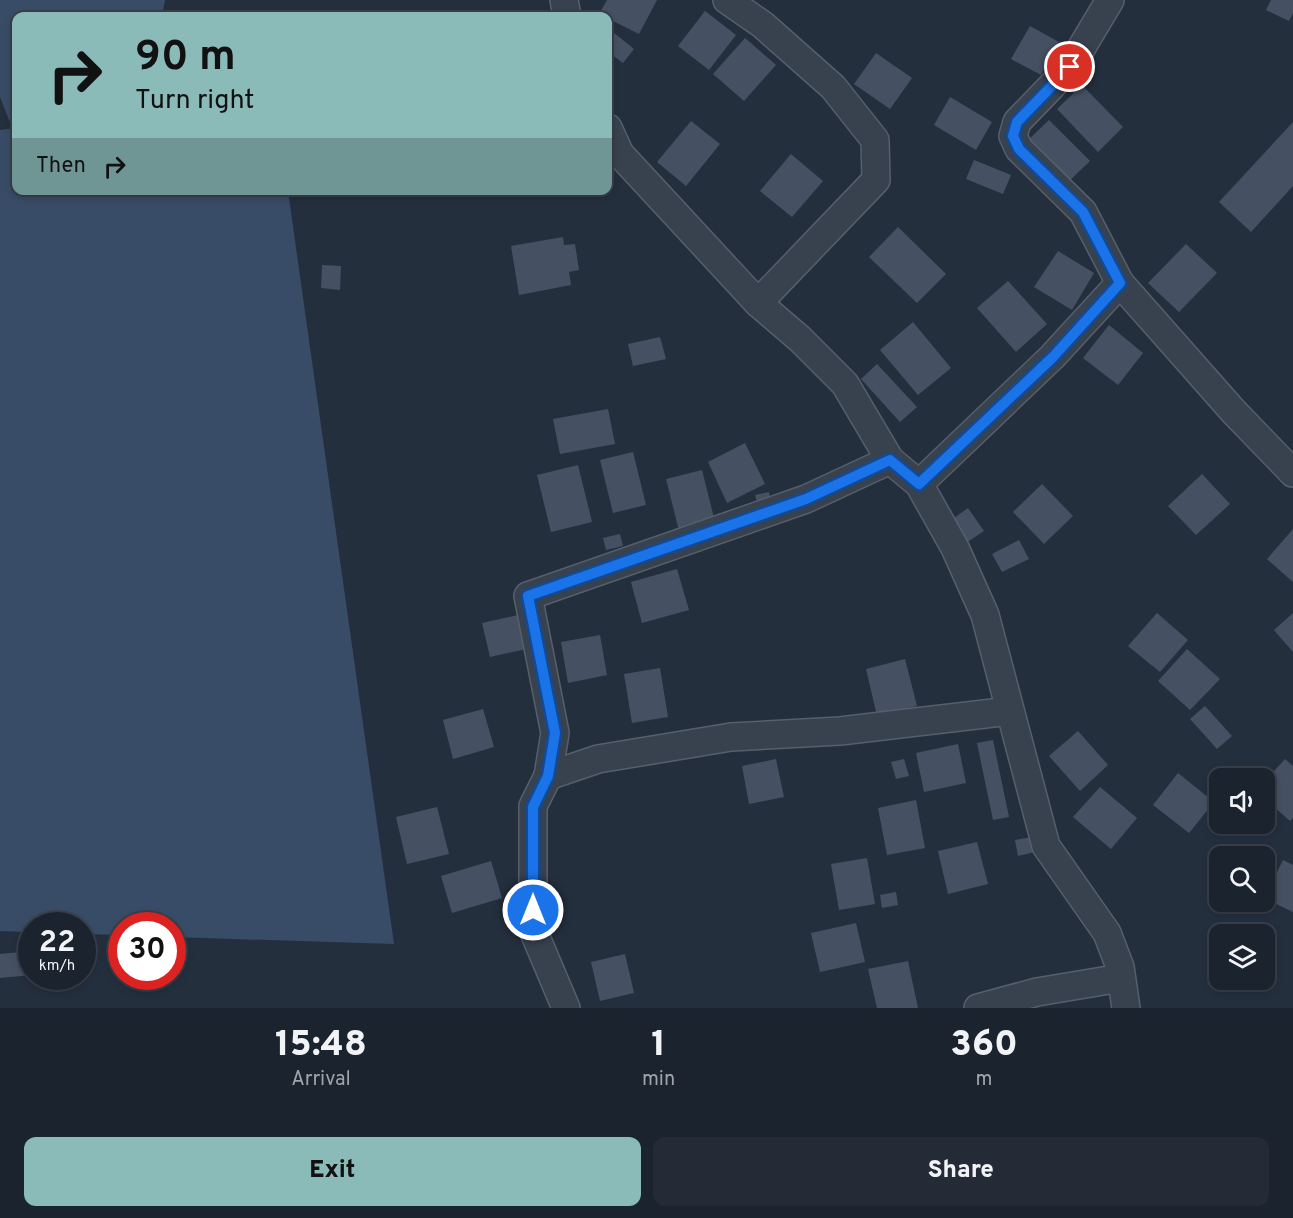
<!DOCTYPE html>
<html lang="en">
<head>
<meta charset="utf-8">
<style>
	body { margin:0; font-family:Overpass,sans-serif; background:#242b36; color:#f1f3f6; height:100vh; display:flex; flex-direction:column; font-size:22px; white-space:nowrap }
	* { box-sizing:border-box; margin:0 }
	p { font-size:20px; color:#a0a4aa }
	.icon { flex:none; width:33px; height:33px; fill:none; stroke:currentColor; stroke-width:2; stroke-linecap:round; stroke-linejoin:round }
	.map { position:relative; height:1008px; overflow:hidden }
	.drawer { display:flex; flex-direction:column; background:#1b232e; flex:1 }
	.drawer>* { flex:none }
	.guide { position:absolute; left:12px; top:12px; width:600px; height:183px; border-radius:12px; box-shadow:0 3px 9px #0003,0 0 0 2px #39404a; background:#8bbbb9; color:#111; overflow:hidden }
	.tools { position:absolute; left:1209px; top:768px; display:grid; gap:12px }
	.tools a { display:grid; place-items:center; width:66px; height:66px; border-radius:12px; background:#1b232e; box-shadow:0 3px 9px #0003,0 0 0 2px #39404a; font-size:30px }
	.speed { position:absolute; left:18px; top:912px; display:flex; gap:12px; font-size:30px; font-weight:700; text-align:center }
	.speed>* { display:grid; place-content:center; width:78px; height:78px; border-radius:50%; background:#1b232e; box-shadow:0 3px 9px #0003,0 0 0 2px #39404a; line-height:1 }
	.speed small { font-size:15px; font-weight:400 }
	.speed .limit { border:9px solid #d22; background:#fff; color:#111 }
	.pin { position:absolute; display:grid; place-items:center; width:51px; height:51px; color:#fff; margin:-26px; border:3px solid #fff; border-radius:50%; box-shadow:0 2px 6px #0007 }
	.me { position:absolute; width:66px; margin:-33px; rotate:0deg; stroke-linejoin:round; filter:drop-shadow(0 0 4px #0008) }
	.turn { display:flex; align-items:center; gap:21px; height:126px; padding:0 24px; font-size:27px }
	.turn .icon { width:78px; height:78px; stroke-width:2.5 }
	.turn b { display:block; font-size:42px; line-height:51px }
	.then { display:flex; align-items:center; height:57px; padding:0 24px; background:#0003; gap:12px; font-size:22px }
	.eta { display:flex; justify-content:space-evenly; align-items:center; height:102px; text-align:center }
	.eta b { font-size:36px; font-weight:800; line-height:42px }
	.action { display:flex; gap:12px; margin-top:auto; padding:12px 24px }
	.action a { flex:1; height:69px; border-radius:12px; background:#8bbbb9; color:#111; font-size:24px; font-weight:800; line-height:69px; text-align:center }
	.action a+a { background:#242b36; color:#f1f3f6 }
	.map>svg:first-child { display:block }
	.water { fill:#394c67 }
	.building { fill:#455162 }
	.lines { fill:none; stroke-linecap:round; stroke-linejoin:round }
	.minor-casing { stroke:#565f6c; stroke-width:30 }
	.minor { stroke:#38414e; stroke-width:27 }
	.route-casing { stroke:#114b97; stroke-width:15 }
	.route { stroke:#1a73e8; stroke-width:10 }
</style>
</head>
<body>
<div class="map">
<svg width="1293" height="1008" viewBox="0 0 1293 1008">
	<rect width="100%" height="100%" fill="#242f3e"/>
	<g class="water">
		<polygon points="0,0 165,0 162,16 16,16 16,125 11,125 0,97"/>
		<polygon points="16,128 16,190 288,191 394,944 173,937 172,926 122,926 121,935 83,934 82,926 32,926 31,932 0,931 0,130"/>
	</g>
	<g class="building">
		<polygon points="607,0 657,0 639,34 599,14"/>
		<polygon points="1271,0 1293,0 1293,13 1289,21 1266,10"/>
		<polygon points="705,11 736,35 709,70 678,46"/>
		<polygon points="1030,26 1059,42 1041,75 1011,59"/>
		<polygon points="608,28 634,49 623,63 608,52"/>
		<polygon points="745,38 776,65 744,101 713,74"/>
		<polygon points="876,53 912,78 890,109 854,84"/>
		<polygon points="1082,85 1123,127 1098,152 1057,109"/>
		<polygon points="950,97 992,122 976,150 934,125"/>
		<polygon points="1049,120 1090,161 1066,184 1026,142"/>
		<polygon points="691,121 720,144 686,186 657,162"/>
		<polygon points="1293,122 1293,186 1251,232 1219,202"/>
		<polygon points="791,154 823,181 792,217 760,191"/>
		<polygon points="974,160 1011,175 1003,194 966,179"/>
		<polygon points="898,227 946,274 917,303 869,257"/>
		<polygon points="563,237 564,245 575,244 579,270 569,272 571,285 519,295 511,246"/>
		<polygon points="1186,244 1217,273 1179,312 1148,283"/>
		<polygon points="1058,251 1094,273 1072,310 1034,287"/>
		<polygon points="322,265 341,266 340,290 321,288"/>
		<polygon points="1008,281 1047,324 1016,352 977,308"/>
		<polygon points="913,322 951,368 918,395 880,350"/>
		<polygon points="1109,325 1143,353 1118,385 1083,358"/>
		<polygon points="660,337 666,359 633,366 628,344"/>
		<polygon points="877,364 917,407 900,422 861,379"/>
		<polygon points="608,409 615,444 560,454 553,419"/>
		<polygon points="745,443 765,484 727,503 708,462"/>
		<polygon points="633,452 646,505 613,513 600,460"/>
		<polygon points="578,465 592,522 551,532 537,475"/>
		<polygon points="702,470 715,522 679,531 666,479"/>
		<polygon points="1202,474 1230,504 1196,535 1168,506"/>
		<polygon points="1042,484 1073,516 1044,544 1013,512"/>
		<polygon points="769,492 772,507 759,510 755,495"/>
		<polygon points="968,508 984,531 966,543 950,521"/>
		<polygon points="1293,529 1293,582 1267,559"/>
		<polygon points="620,534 623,546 606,550 603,538"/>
		<polygon points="1019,540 1029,559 1002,572 992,554"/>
		<polygon points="677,569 689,610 642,623 631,582"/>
		<polygon points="1157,613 1188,640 1160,672 1128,646"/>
		<polygon points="1293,613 1293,652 1274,630"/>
		<polygon points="523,614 531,648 490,657 482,623"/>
		<polygon points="600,635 607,675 568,683 561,642"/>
		<polygon points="1187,649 1220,679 1190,710 1158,681"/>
		<polygon points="905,659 917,706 877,716 866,669"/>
		<polygon points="660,668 668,717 632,723 624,674"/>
		<polygon points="1205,706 1232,736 1217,749 1190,719"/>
		<polygon points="483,709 494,747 453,759 443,720"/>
		<polygon points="1078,731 1108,765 1080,791 1049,756"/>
		<polygon points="993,740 1009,817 993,820 977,743"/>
		<polygon points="958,744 966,783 924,792 916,753"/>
		<polygon points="776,759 784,797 749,804 742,766"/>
		<polygon points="904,759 909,776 896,779 891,762"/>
		<polygon points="1285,759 1293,766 1293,818 1290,821 1264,798 1264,782"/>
		<polygon points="1178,773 1214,802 1189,833 1153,805"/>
		<polygon points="1100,787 1137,818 1111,849 1073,817"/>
		<polygon points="916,800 925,848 887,855 878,808"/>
		<polygon points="437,807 449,854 407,864 396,817"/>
		<polygon points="1032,837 1035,852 1018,856 1015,840"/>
		<polygon points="977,842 988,884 948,894 938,851"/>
		<polygon points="867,858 875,904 839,910 831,864"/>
		<polygon points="1283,860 1293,865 1293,912 1264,898"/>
		<polygon points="491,861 502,898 452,913 441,876"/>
		<polygon points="896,892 898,905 882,908 880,895"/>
		<polygon points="856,923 865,962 820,972 811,933"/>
		<polygon points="32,951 32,975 0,978 0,954"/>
		<polygon points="625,954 634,993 600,1001 591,962"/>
		<polygon points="908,961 918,1008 877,1008 868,969"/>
	</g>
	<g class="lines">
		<g class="minor-casing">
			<g id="minor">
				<polyline points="564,0 567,16"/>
				<polyline points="727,0 763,25 833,87 875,140 876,180 758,303"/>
				<polyline points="1110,0 1070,67 1017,122 1013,136 1019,149 1083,212 1120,283 1234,412 1293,473"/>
				<polyline points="608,128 620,154 758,303 800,339 845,384 890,460 919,484 955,548 985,615 1046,846 1107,933 1120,967 1126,1008"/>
				<polyline points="919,484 1052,357 1120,283"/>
				<polyline points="548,776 555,733 528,596 806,499 890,460"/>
				<polyline points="566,1008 533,930 533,806 548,776 598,759 731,737 840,731 1010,711"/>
				<polyline points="978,1008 1037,992 1121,978"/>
			</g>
		</g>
		<use href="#minor" class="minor"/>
	</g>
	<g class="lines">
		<g class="route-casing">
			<polyline id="route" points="533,910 533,807 548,776 555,733 528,596 806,499 890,460 919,484 1053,357 1120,283 1083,212 1019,149 1013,136 1017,122 1070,67"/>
		</g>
		<use href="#route" class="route"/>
	</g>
</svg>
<div class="tools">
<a><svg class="icon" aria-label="sound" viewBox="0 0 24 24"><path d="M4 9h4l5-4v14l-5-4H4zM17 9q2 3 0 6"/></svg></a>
<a><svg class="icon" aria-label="search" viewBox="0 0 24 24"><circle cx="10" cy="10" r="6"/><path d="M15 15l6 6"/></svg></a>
<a><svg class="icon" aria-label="layers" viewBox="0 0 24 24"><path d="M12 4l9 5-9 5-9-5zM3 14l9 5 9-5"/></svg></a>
</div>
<div class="speed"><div>22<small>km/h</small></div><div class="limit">30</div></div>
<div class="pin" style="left:1070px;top:67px;background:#d93025"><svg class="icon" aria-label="arrive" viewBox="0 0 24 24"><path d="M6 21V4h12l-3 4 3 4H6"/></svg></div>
<svg class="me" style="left:533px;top:910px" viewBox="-20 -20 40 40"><circle r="17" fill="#1a73e8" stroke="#fff" stroke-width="3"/><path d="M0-11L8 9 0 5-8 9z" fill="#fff"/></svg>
<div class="guide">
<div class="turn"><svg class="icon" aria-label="right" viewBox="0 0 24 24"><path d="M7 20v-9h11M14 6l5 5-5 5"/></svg><div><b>90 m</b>Turn right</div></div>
<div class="then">Then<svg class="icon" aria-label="right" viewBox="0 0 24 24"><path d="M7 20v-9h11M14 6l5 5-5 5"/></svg></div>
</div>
</div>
<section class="drawer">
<div class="eta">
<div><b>15:48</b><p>Arrival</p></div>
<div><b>1</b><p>min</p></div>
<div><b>360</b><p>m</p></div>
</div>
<div class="action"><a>Exit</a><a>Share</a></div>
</section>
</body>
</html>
